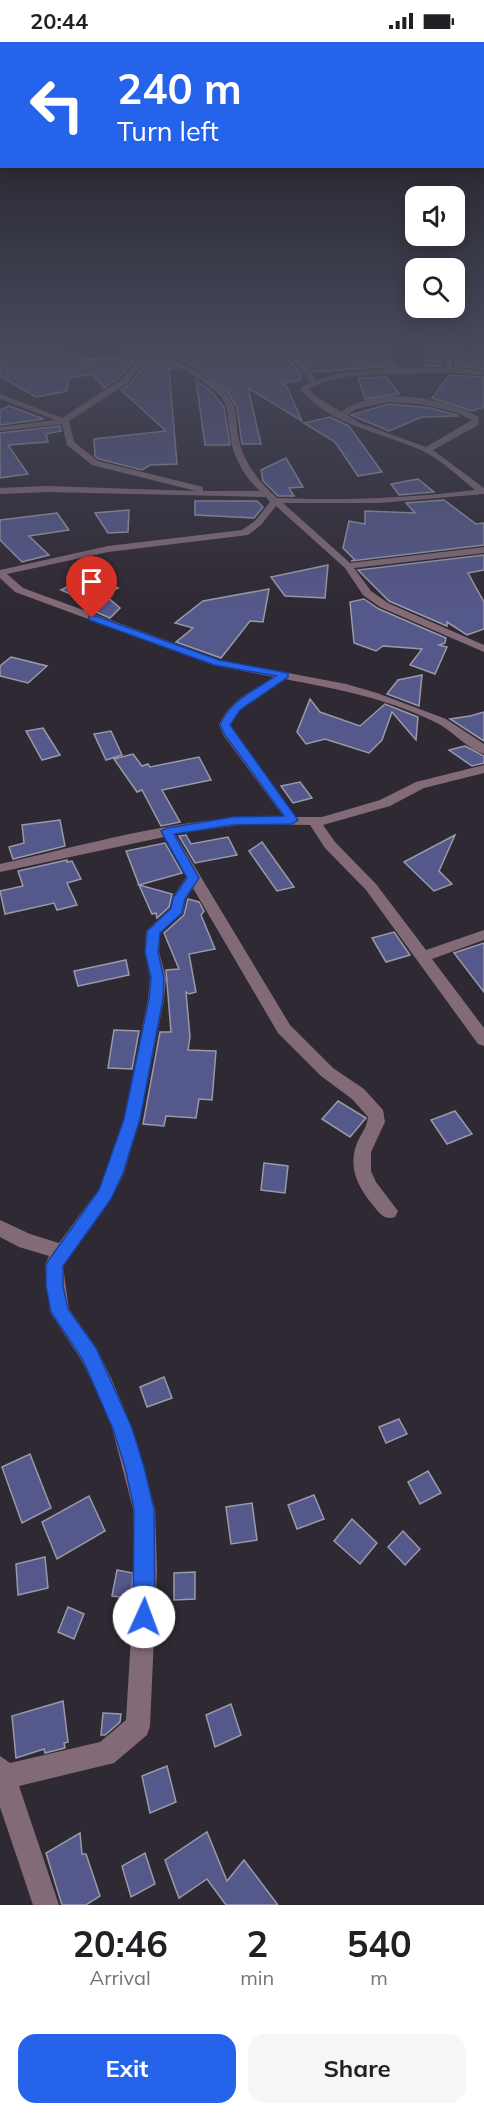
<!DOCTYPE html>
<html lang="en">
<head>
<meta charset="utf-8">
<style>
	body { margin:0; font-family:Mulish,sans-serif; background:#f6f6f6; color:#202124; height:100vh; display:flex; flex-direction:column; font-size:22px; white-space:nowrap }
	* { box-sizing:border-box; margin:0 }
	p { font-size:20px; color:#757577 }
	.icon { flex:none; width:33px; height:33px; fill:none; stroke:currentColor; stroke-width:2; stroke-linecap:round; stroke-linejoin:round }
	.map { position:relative; height:1863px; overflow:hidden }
	.drawer { display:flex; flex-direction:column; background:#fff; flex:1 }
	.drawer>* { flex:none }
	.top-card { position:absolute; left:0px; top:0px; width:484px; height:126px; box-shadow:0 3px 15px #0003; background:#2563eb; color:#fff; overflow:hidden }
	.controls { position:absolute; left:405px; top:144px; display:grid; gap:12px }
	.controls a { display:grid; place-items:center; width:60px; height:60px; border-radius:12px; background:#fff; box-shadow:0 3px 15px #0003; font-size:30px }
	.pin { position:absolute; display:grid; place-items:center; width:51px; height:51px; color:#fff; margin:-62px -26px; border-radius:50% 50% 50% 0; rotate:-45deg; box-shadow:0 0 6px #0007 }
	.pin .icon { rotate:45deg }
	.me { position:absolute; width:66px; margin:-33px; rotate:2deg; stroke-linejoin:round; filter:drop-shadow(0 0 4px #0008) }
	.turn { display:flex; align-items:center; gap:21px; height:126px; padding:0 18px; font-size:27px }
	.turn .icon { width:78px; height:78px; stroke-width:2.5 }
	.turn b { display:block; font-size:42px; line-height:51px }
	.eta { display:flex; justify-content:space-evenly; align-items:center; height:102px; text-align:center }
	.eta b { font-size:36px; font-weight:700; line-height:42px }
	.primary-button { display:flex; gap:12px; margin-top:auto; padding:12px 18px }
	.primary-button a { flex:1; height:69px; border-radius:18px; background:#2563eb; color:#fff; font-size:24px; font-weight:700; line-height:69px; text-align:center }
	.primary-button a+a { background:#f6f6f6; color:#202124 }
	.status { display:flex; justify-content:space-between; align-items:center; height:42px; padding:0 30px; background:#fff; direction:ltr }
	.status svg { height:16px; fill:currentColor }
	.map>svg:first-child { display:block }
	.building { fill:#55588a; stroke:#989aa7; stroke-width:1.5 }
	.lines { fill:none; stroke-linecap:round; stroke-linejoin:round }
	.minor { fill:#826a76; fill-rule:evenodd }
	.route { fill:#2563eb; stroke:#184099; stroke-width:1.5 }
</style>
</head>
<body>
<div class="status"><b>20:44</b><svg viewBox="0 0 49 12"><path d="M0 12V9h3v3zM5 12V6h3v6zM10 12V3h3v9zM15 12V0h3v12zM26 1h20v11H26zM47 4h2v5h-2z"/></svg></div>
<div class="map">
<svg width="484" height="1863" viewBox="0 0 484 1863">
	<rect width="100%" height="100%" fill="#2f2933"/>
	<g class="building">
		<polygon points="117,304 136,304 142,309 120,335 104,346 92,332 69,336 67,349 36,355 0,334 0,306 32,306 30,311 61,306 66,312 77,311 82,318 127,314"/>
		<polygon points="150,304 276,304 301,331 300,338 282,341 287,345 302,379 248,346 261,402 242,402 237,365 228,351 194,324"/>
		<polygon points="288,304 296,304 300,307 375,304 389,324 314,330 306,319"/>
		<polygon points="424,304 458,304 460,308 442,310 443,324 425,324"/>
		<polygon points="151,315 175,326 169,327 177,422 150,423 142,428 99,417 95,414 94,397 166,389 121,348 130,342"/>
		<polygon points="484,315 484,327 456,324 454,317"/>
		<polygon points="449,333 484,335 484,365 472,369 432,356"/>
		<polygon points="387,335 399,352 365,357 358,336"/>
		<polygon points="196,338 212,350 224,365 230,403 205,403"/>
		<polygon points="388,362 431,366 459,374 422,375 389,389 351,373"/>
		<polygon points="9,364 44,377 0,383 0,368"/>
		<polygon points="330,375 349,384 382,430 358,434 335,400 304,381"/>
		<polygon points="60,384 61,389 46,392 48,400 8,403 28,432 0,436 0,391"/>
		<polygon points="286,416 303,445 289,446 294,454 278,454 263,439 261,428"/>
		<polygon points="418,437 434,450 399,453 391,442"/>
		<polygon points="444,458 476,482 484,481 484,503 351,519 355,518 343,506 349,479 365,482 365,469 415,471 406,461"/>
		<polygon points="195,459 257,459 263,465 254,476 195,473"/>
		<polygon points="129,468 128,490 108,491 95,471"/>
		<polygon points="57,471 69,488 29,494 49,513 22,520 0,498 0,478"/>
		<polygon points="484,513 484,528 468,531 484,560 484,587 467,593 447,580 447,584 389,559 358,528"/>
		<polygon points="328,523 325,556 285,554 271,535"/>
		<polygon points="90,533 118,546 105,553 120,566 110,576 96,570 82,557 61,548"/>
		<polygon points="269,547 263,580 250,579 221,616 176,600 193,586 175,581 203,559"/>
		<polygon points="364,557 379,567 446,596 445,601 439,603 447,605 435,632 410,623 422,607 383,604 376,609 354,601 350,560"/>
		<polygon points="11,615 47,624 28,641 0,634 0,624"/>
		<polygon points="422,633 419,664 387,652 398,638"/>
		<polygon points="310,657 320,670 360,684 385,662 400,668 418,675 416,698 392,670 382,698 369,711 325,697 306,702 297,690"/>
		<polygon points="484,670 484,699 450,677 470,674"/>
		<polygon points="43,686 60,713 42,718 26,689"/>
		<polygon points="111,689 122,713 106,718 94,692"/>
		<polygon points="465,704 484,714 484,721 472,724 449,708"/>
		<polygon points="133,712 142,724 148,722 150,725 199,715 211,738 162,748 180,780 161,784 142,748 137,750 114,717"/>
		<polygon points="300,740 312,756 293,761 281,744"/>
		<polygon points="60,778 65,804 13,817 9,805 24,801 22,783"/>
		<polygon points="186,793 191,802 228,795 237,813 195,821 179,794"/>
		<polygon points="455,793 439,829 452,842 434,849 404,820"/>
		<polygon points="262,800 294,845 277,849 249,809"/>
		<polygon points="165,801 182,831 139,843 172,852 169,865 157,876 156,871 152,872 139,843 126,809"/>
		<polygon points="67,818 67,820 72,819 81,837 67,841 77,863 57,868 54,861 5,872 0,849 23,844 18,829"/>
		<polygon points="188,857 199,860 204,869 201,873 215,907 189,912 196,950 189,952 186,950 190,995 188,1008 216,1009 212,1058 199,1057 196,1076 166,1074 164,1084 143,1082 160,990 171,990 166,928 179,927 164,891 184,873"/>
		<polygon points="394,890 410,913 386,920 372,896"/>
		<polygon points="484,901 484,950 454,911"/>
		<polygon points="126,918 129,933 78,944 74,929"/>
		<polygon points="114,988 139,989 132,1027 108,1026"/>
		<polygon points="338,1059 366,1076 350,1095 322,1077"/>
		<polygon points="455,1069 472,1092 447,1102 431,1078"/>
		<polygon points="264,1121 288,1124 285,1151 261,1148"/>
		<polygon points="164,1335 172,1356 147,1365 140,1345"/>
		<polygon points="399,1377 407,1392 386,1401 379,1385"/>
		<polygon points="30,1412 51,1466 22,1481 2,1425"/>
		<polygon points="428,1429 441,1451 420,1462 408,1440"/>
		<polygon points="314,1453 324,1477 297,1487 288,1463"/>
		<polygon points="89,1454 105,1489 57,1517 42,1480"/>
		<polygon points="252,1461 257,1498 231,1502 226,1465"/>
		<polygon points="352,1477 377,1501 360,1522 334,1499"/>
		<polygon points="403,1489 420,1507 405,1523 388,1505"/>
		<polygon points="45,1515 48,1546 18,1553 16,1522"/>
		<polygon points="117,1528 133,1531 131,1557 112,1554"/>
		<polygon points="195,1530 195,1557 174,1558 174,1531"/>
		<polygon points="68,1565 84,1572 74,1597 58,1590"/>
		<polygon points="63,1659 68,1700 64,1701 65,1706 45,1711 44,1707 16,1716 12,1674"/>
		<polygon points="231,1662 241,1693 215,1705 206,1673"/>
		<polygon points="103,1671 121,1672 120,1680 105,1693 101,1693"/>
		<polygon points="167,1724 176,1760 150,1771 142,1734"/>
		<polygon points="207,1790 227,1839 244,1818 278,1863 226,1863 207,1837 179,1856 165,1818"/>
		<polygon points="80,1791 82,1812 86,1812 100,1854 86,1863 62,1863 46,1811"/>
		<polygon points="145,1811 155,1842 131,1855 122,1824"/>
	</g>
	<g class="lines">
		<path class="minor" d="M138,304H146C170,317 221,336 233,362C238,371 236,385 238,394C243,420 258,439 277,456C343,459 410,456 475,448C459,435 441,418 423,409C382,390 330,384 300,347L310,340L299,324L278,304H285L305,321L316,338L336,332L393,326L377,304H383L401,326H446L444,311L484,309V313L451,315L453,326L484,329V333C455,330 428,331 400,332C370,333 336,331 309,347L315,354L341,370C378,343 441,355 479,375L478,383L433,408L484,446V452L379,461H283L350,521L484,505V511L354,526L371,549L388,561L484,603V610L380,565L363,553L345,526L276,464L261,483L248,493L108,510L7,532L23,546L220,618L346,642L377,651L446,677L484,702V712C467,707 453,689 437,681C390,657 337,647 285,637L240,667L234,673L231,683L234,691L296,775H322L380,758L416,740L484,723V731L424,746L390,764L323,783L335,800L376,842L426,908L484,888V898L432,917L484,986V1004L478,1002L366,848L325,806L310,783L246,782L175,792L290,983L333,1026L364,1047L383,1068L385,1080L371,1110V1129L376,1140L398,1169L395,1175C386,1178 382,1174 376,1167C359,1147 347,1127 357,1101C361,1092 367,1085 368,1075L352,1057L321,1034L278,991L193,846L186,856L183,871L160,891L159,910L166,936L164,957L140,1077L124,1131L111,1157L63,1225L69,1267L96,1305L112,1338L132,1386L155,1467L157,1528L150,1684L147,1693L114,1721L19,1744L59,1863H33L0,1765V1714L10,1721L100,1700L126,1678L135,1528L133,1467L112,1386L97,1350L82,1319L50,1270L45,1223L49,1214L19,1205L0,1195V1178L30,1192L59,1201L99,1147L106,1131L124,1077L148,957L150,936L145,910L146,889L171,866L172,856L187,834L164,795L0,830V822C93,801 187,773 283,774L224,694L219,683C228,659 253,648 274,635L213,623L15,550L0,536V528L108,504L242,488L255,479L270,460L266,455L47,450L0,452V446L47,444L196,449L92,423L67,403L62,382L0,389V385L55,378L0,357V352L62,376L122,337L145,309ZM150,312C170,322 219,342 226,364C229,373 228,384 230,392C232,413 244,435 260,449H203V445L98,419L74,400L69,379L128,341ZM388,360C417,361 446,364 472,378L426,405L360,381L347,373L356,367Z"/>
	</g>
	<linearGradient id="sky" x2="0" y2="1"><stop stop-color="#1a171c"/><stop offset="0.54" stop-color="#47495b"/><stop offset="1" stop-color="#47495b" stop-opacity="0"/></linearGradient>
	<rect width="484" height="564" fill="url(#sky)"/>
	<path class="route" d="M89,574H96L219,618L288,631V635L240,668L230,683L298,778L292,782L233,783L174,792L199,836L185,857L182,871L160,891L158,910L164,936L163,957L140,1077L123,1131L111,1157L63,1224V1244L68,1267L96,1306L132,1386L144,1425L154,1467L155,1575L151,1582L144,1586L137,1582L133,1575L134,1467L125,1425L113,1387L83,1318L51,1270L46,1244V1222L99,1148L124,1077L149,957L151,936L145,910L147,889L171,866L173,856L187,836L161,789L167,786L233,775L284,774L225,693L220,683C229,659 255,648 276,634L214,623L89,578Z"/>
</svg>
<div class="controls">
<a><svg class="icon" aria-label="sound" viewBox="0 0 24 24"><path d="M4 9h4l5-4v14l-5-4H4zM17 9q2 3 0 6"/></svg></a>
<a><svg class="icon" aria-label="search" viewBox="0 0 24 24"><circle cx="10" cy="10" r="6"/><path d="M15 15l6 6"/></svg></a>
</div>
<div class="pin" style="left:92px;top:576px;background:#d93025"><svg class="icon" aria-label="arrive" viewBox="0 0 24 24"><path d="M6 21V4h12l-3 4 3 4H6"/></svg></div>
<svg class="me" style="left:144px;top:1575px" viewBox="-20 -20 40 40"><circle r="19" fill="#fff"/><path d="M0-13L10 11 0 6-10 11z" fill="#2563eb"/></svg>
<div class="top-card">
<div class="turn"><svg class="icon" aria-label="left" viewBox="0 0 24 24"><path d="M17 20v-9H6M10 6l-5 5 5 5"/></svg><div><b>240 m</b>Turn left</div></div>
</div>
</div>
<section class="drawer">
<div class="eta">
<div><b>20:46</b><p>Arrival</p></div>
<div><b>2</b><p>min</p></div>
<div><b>540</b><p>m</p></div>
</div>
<div class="primary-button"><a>Exit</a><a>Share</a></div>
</section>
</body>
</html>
